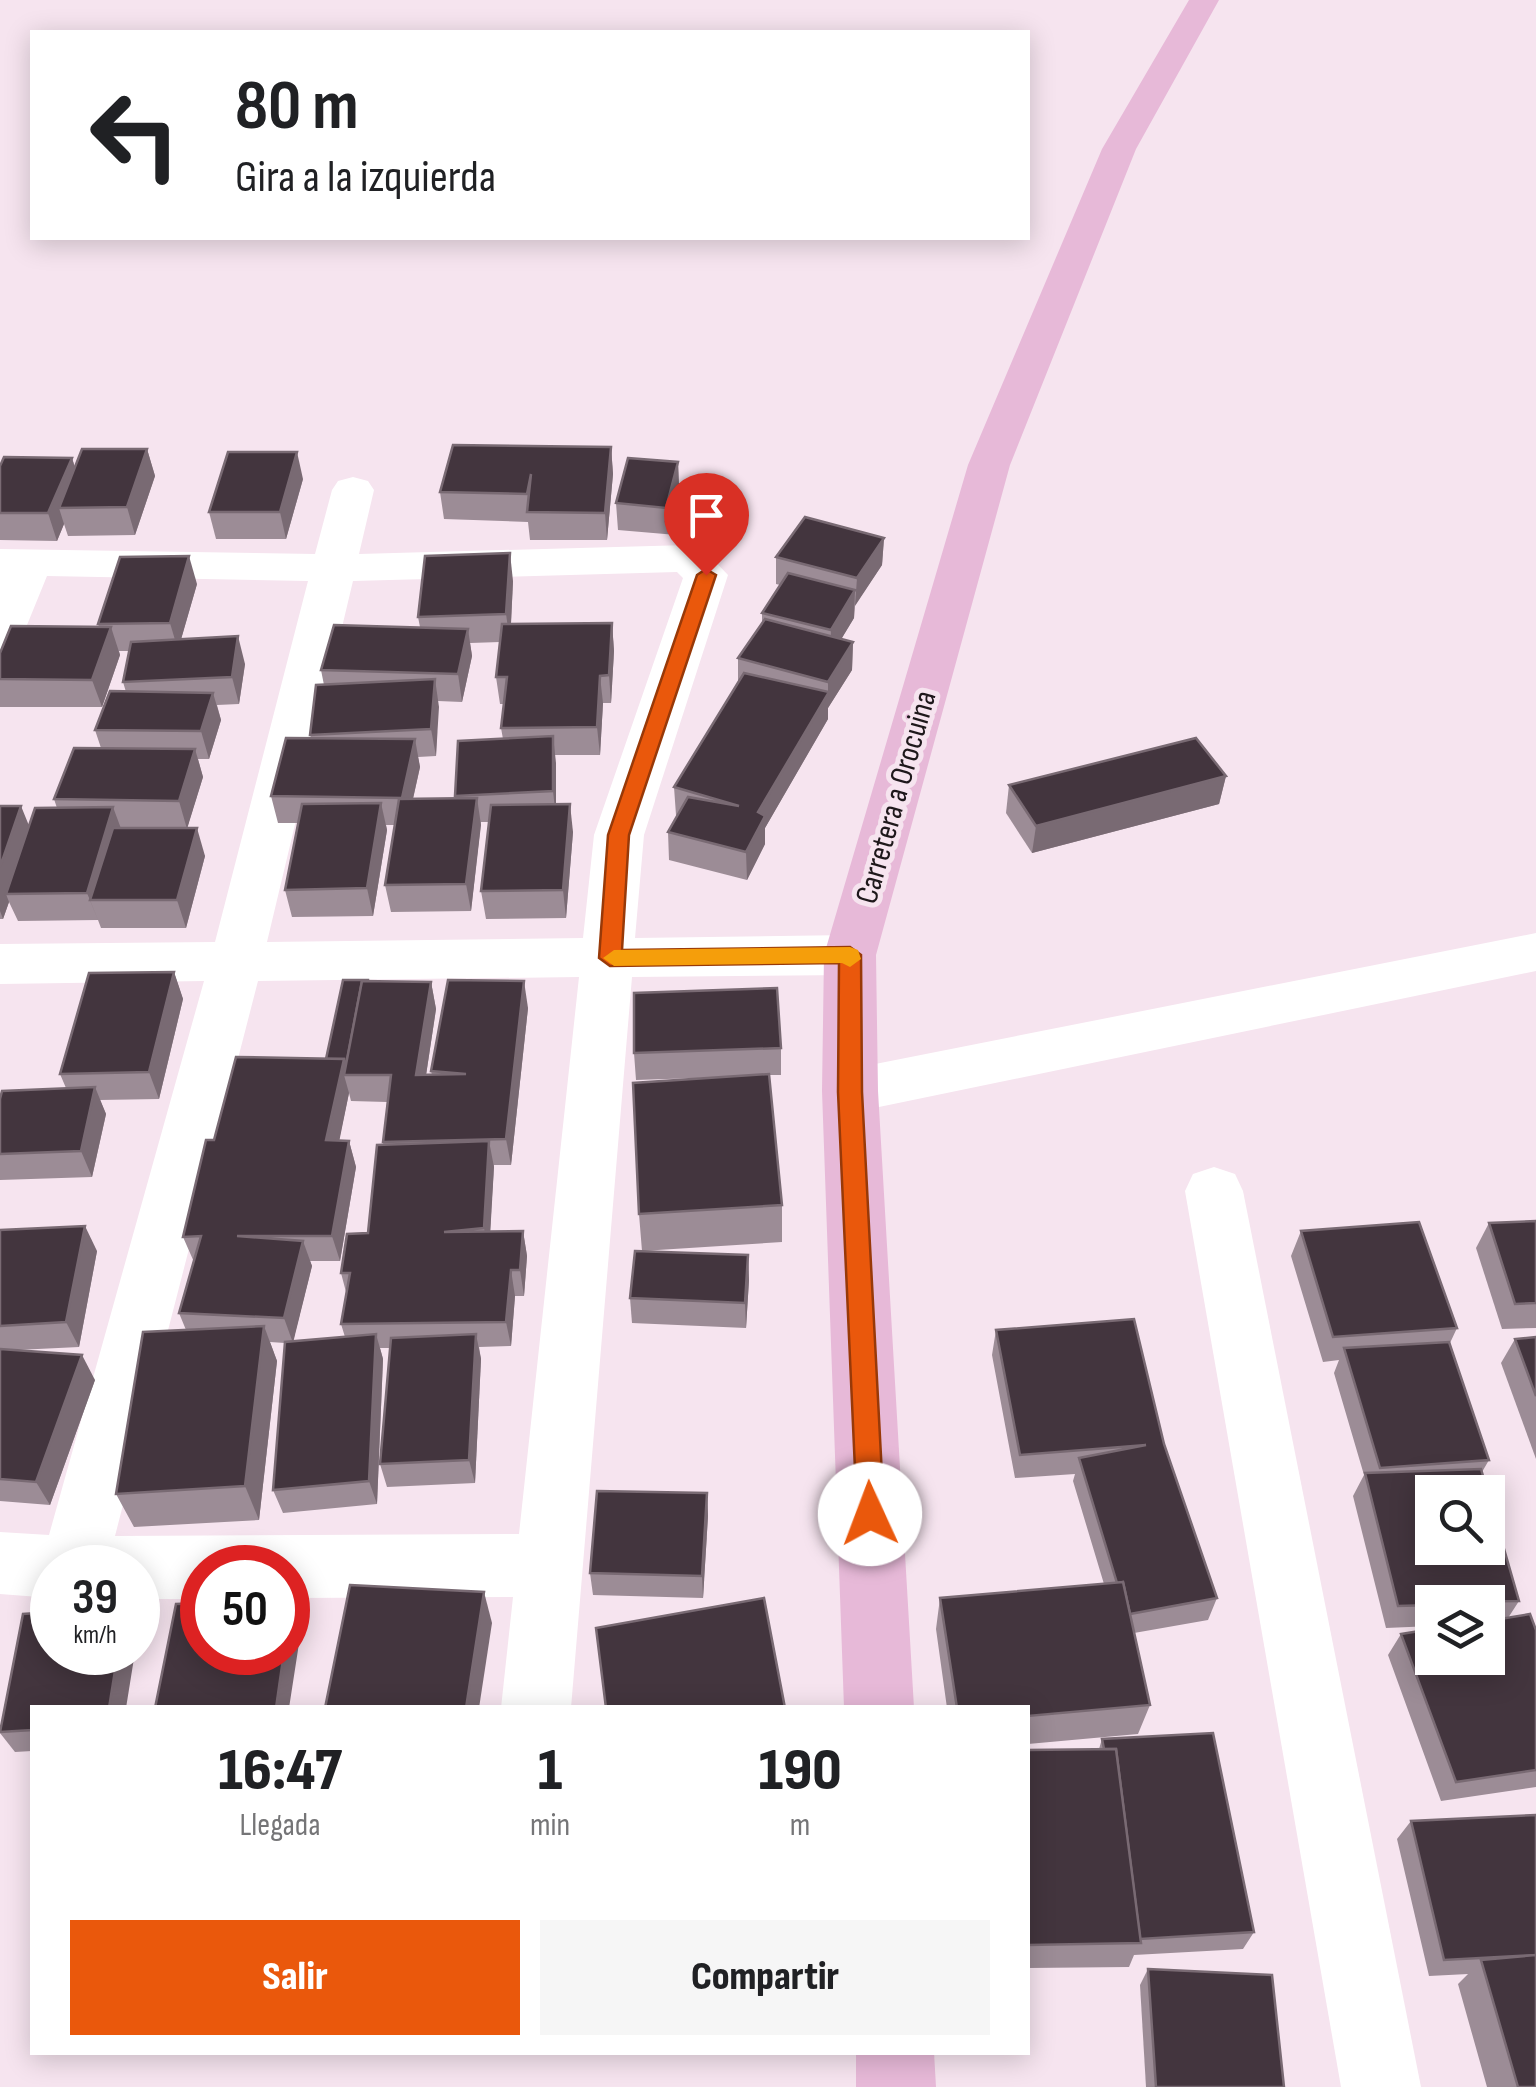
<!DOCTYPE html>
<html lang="es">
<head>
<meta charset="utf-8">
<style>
	body { margin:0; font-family:"Sofia Sans Condensed",sans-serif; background:#f6f6f6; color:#202124; height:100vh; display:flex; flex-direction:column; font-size:38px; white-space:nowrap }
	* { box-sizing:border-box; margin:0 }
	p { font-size:32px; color:#757577 }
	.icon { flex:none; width:55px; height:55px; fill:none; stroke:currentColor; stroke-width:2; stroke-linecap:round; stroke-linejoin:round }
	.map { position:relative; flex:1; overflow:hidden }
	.panel { position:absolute; left:30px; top:1705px; width:1000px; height:350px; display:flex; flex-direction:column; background:#fff; border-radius:0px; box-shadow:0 5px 25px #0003 }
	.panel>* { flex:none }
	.hud { position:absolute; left:30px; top:30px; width:1000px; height:210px; border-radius:0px; box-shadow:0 5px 25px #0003; background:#fff; color:#202124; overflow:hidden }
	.fabs { position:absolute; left:1415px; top:1475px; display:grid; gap:20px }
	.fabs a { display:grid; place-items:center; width:90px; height:90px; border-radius:0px; background:#fff; box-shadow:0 5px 25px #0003; font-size:50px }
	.speed { position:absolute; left:30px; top:1545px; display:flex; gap:20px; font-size:50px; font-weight:700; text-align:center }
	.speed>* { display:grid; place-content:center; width:130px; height:130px; border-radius:50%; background:#fff; box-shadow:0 5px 25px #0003; line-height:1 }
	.speed small { font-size:25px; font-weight:400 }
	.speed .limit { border:15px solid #d22; background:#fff; color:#111 }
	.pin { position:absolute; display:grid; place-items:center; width:85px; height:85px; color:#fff; margin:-102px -42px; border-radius:50% 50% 50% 0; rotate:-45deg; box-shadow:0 0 10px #0007 }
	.pin .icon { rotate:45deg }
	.me { position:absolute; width:110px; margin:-55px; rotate:358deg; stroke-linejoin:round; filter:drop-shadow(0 0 8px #0008) }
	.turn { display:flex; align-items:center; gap:35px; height:210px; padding:0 40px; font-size:45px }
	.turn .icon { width:130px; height:130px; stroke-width:2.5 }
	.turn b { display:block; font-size:70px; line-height:85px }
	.eta { display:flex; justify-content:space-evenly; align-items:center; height:170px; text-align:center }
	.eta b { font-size:60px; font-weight:800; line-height:70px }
	.cta { display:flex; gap:20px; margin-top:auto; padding:20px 40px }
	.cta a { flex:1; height:115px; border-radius:0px; background:#ea580c; color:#fff; font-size:40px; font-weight:800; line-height:115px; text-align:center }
	.cta a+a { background:#f6f6f6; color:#202124 }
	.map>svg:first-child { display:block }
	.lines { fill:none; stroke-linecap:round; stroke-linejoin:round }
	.minor { fill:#fff; fill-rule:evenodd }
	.major { fill:#e7b9d8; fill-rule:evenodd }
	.wall { fill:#9c8c96; fill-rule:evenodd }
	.shaded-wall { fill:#796a73 }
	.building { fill:#43353e; stroke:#796a73; stroke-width:2.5; fill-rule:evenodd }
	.route { fill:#ea580c; stroke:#983908; stroke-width:2.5 }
	.slow { fill:#f59e0b }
	.labels { text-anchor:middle; stroke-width:10; stroke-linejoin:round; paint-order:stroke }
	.street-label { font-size:32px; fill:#1e181b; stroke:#f6e4ef }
</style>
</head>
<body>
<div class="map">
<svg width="1536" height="2087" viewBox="0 0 1536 2087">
	<rect width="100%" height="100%" fill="#f6e4ef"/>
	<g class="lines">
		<g class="minor">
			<path d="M353,477L368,481L374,490L359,554L688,545L703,549L728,575L644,835L635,938L850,935L869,941L876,955L869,969L850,975L632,977L571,1708H501L513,1597L288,1598V1568H202V1599H138V1568H52V1598L0,1594V1532L49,1535L204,981L0,984V944L215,942L308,581L47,576L16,652L0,656V549L315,554L332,490L338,481ZM677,572L683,578L594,835L583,938L267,942L353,581ZM579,977L519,1534L115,1536L258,981Z"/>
			<polygon points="1536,933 1536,971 850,1113 830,1107 822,1091 830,1075 850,1069"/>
			<polygon points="1214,1167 1235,1174 1243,1191 1421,2087 1341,2087 1185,1191 1193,1174"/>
		</g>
		<g class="major">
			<polygon points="1189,0 1219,0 1136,149 1010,465 876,955 878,1091 914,1708 844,1708 822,1091 824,955 968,465 1102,149"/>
			<polygon points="856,2052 934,2052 936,2087 856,2087"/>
		</g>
	</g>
	<g class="wall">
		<polygon points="611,447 613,474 607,540 530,540 528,522 444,519 440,492"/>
		<polygon points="147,449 155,476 135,535 68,536 64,524 57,541 0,540 0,466 72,458 75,467"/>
		<polygon points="678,462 679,484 709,487 709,501 700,537 618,530 616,503"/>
		<polygon points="303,479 286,539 216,539 209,512"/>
		<polygon points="884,538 882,565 855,605 854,618 841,639 853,642 852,670 828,708 828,719 765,828 765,844 747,880 669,860 668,832 677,815 676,815 674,787 738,682 738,658 762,624 762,613 780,585 776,584 776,557"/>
		<path d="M513,581L511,624L612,623L614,651L611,703H603L600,755H555L556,805L573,832L566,918L486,919L481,891L490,822H481L471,911L391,912L385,885L395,825H386L387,830L373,916L292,917L285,890L298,823H278L271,796L311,738L310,735L324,685L321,670L420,627L418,617ZM500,642L496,677L500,704H504L501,728L503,739L455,796L456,798L413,799L420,767L418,757L436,756L438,701L462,702L472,656L470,643Z"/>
		<polygon points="197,584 181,639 245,664 239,704 217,705 221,720 209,759 198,759 203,777 187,828 205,856 186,928 101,928 98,920 18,921 9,902 3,919 0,919 0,806 29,825 57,808 54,799 101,748 95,730 126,692 123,682 129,651 119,651 120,655 102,707 0,707 0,653 99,627 98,624"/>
		<polygon points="1226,776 1219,804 1032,853 1006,813 1009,785"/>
		<polygon points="174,972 183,999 159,1099 100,1100 106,1114 92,1177 0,1180 0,1099 66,1088 60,1074"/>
		<path d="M368,981L431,982L436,1009L426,1075H432L431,1071L528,1008L511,1165H494L490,1231H523L527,1256L524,1296H515L511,1346L479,1347L481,1359L475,1483L387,1487L380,1464L390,1348H380L383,1359L377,1504L283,1513L273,1490L285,1343L270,1342L277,1361L259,1520L134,1527L116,1494L186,1330L179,1313L194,1262L183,1237L214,1140L326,1059ZM349,1093L351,1101L387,1102L383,1145L368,1233L341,1273L346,1292L341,1324L345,1337L293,1341L312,1266L310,1261H340L356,1167L349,1141L339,1140Z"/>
		<polygon points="781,1048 781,1075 769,1075 782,1205 782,1242 642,1251 639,1214 728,1077 636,1080 634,1053"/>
		<polygon points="1536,1221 1536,1328 1502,1329 1476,1248 1489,1223"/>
		<polygon points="0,1230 97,1251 79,1347 17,1350 95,1380 50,1505 0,1501"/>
		<polygon points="1301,1231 1457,1328 1450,1343 1489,1460 1482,1472 1519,1601 1508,1618 1536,1630 1536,1787 1441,1801 1388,1655 1401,1634 1488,1658 1488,1602 1432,1602 1432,1626 1386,1628 1353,1496 1364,1475 1334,1373 1339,1360 1323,1362 1291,1256"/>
		<polygon points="748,1255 749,1280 746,1328 632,1323 630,1298"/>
		<polygon points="996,1330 1164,1444 1217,1598 1208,1620 1134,1633 1150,1705 1138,1734 1028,1744 1028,1708 947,1708 936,1629 940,1598 1104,1584 1073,1481 1075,1474 1015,1478 992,1355"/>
		<polygon points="1536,1337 1536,1459 1501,1363 1515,1339"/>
		<polygon points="707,1493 708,1516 703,1598 593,1595 590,1573"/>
		<polygon points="32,1708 32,1751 15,1752 0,1733 0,1726"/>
		<polygon points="1102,1739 1254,1932 1243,1949 1134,1955 1129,1967 1028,1968 1028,1750 1099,1749"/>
		<polygon points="1536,1815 1536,2087 1487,2087 1458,1984 1468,1974 1429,1976 1397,1839 1411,1821"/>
		<polygon points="1148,1969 1284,2087 1146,2087 1140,1985"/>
	</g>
	<g class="shaded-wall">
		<polygon points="611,447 613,474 607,540 605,513"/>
		<polygon points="147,449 155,476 135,535 127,507"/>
		<polygon points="297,452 303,479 286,539 280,512"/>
		<polygon points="72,458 80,485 59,508 64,524 57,541 48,513"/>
		<polygon points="678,462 679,489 666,521 666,508"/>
		<polygon points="709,487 709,501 700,537 700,523"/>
		<polygon points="884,538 882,565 855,606 857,578"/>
		<polygon points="510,553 513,581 510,642 506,614"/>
		<polygon points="189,556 197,584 178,650 170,623"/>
		<polygon points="855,590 854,618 830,658 831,630"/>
		<polygon points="612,623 614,651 611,703 609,675"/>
		<polygon points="111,627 120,655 102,707 92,680"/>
		<polygon points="468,629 472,656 462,702 458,674"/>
		<polygon points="238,636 245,664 239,704 232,677"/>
		<polygon points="853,642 852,670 828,708 828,719 765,828 765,844 747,880 746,852 758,812 828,694 828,682"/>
		<polygon points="600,676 603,703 600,755 597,727"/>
		<polygon points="435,679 439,707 436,756 431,729"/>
		<polygon points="213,693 221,720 209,759 201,731"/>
		<polygon points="553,736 556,763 556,818 553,791"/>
		<polygon points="415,739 420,767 407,825 402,798"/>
		<polygon points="195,749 203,777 187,829 179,801"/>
		<polygon points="1226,776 1219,804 1032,853 1036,826"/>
		<polygon points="477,798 481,825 471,911 466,884"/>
		<polygon points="381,803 387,830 373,916 367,888"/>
		<polygon points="570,804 573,832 566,918 563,890"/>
		<polygon points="21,806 32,833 6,894 9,902 3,919 0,911 0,867"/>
		<polygon points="113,807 123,834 90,900 98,920 87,893"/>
		<polygon points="197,828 205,856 186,928 177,900"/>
		<polygon points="174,972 183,999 159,1099 149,1072"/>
		<polygon points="524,981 528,1008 511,1165 506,1139"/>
		<polygon points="431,982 436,1009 422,1102 416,1075"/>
		<polygon points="344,1059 348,1075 344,1075 349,1093 334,1167 326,1140"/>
		<polygon points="95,1087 106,1114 92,1177 81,1151"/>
		<polygon points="349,1141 356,1167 340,1261 332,1236"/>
		<polygon points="489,1141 494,1167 489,1254 484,1228"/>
		<polygon points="85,1226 97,1251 79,1347 66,1322"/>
		<polygon points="523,1231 527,1256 524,1296 520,1270"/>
		<polygon points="303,1241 312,1266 293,1343 284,1318"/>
		<polygon points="748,1255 749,1280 746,1328 745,1303"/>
		<polygon points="511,1270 515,1296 511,1346 506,1322"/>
		<polygon points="264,1326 277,1361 259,1520 245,1486"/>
		<polygon points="376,1334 383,1359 377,1504 369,1481"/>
		<polygon points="476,1334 481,1359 475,1483 469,1460"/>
		<polygon points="82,1355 95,1380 50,1505 36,1482"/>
		<polygon points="707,1493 708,1516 703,1598 702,1576"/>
		<polygon points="484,1592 492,1623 479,1708 466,1708"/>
		<polygon points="292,1602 302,1624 289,1708 276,1708 284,1652 288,1652 288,1631"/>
		<polygon points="118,1652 135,1652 126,1708 109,1708"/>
	</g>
	<g class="building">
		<polygon points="453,445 611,447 605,513 527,512 531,474 527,494 440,492"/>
		<polygon points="82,449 147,449 127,507 59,508"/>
		<polygon points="228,452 297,452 280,512 209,512"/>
		<polygon points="4,457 72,458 48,513 0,513 0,466"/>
		<polygon points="628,458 678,462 666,508 616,503"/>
		<polygon points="676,484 709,487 700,523 666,521"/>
		<polygon points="805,517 884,538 857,578 776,557"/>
		<polygon points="510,553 506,614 418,617 425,556"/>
		<polygon points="189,556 170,623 98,624 120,557"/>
		<polygon points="788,573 855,590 831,630 762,613"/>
		<polygon points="765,619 853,642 828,682 738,658"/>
		<polygon points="612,623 609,675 600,676 597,727 501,728 507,677 496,677 502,624"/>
		<polygon points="334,625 468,629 458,674 321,670"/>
		<polygon points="11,626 111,627 92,680 0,679 0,653"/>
		<polygon points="238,636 232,677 123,682 131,642"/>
		<polygon points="744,673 829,692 758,812 765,816 746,852 668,832 688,797 739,806 674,787"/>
		<polygon points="435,679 431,729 310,735 316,685"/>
		<polygon points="110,691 213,693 201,731 95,730"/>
		<polygon points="553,736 553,791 455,796 458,741"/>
		<polygon points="286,738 415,739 402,798 271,796"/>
		<polygon points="1196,738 1226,776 1036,826 1009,785"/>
		<polygon points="74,748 195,749 179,801 54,799"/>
		<polygon points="477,798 466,884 385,885 399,799"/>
		<polygon points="381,803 367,888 285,890 302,804"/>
		<polygon points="570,804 563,890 481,891 491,805"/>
		<polygon points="0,806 21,806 0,867"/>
		<polygon points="113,807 87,893 6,894 35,808"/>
		<polygon points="113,828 197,828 177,900 90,900"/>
		<polygon points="174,972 149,1072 60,1074 89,973"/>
		<polygon points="343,980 368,980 368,981 362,981 346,1066 344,1059 326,1059"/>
		<polygon points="448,980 524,981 506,1139 383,1142 391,1075 344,1075 362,981 431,982 416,1075 466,1074 431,1071"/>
		<polygon points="777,988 781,1048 634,1053 634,993"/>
		<polygon points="236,1057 344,1059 326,1140 349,1141 332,1236 237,1236 303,1241 284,1318 179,1313 201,1236 183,1237 206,1140 214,1140"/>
		<polygon points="769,1074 782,1205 639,1214 633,1083"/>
		<polygon points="95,1087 81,1151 0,1154 0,1099 2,1091"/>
		<polygon points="489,1141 484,1228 444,1232 523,1231 520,1270 511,1270 506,1322 341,1324 350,1273 341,1273 347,1234 368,1233 377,1145"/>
		<polygon points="1536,1221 1536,1303 1515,1304 1489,1223"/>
		<polygon points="1419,1222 1457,1328 1333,1337 1301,1231"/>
		<polygon points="85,1226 66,1322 0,1326 0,1230"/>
		<polygon points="635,1251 748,1255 745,1303 630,1298"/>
		<polygon points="1134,1319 1164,1444 1217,1598 1130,1614 1123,1582 1117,1583 1079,1458 1146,1445 1020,1455 996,1330"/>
		<polygon points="264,1326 245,1486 116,1494 143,1332"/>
		<polygon points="376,1334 369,1481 273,1490 285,1342"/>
		<polygon points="476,1334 469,1460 380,1464 391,1338"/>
		<polygon points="1536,1337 1536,1396 1515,1339"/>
		<polygon points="1449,1342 1489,1460 1380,1468 1344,1348"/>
		<polygon points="0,1349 82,1355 36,1482 0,1479"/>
		<path d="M1481,1469L1519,1601L1432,1602V1605L1398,1606L1365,1473ZM1432,1492H1488V1548H1432Z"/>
		<polygon points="597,1491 707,1493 702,1576 590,1573"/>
		<polygon points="1123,1582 1150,1705 1028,1716 1028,1708 957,1708 940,1598"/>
		<polygon points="350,1585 484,1592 466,1708 325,1708"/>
		<polygon points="764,1598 785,1708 606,1708 596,1628"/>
		<polygon points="288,1602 292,1602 288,1631"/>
		<polygon points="202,1603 202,1652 284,1652 276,1708 155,1708 176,1604"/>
		<polygon points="52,1612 52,1652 118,1652 109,1708 32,1708 32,1730 0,1732 23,1614"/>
		<polygon points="1530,1614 1536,1630 1536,1770 1456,1782 1401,1634 1432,1629 1432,1658 1488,1658 1488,1621"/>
		<polygon points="1213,1733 1254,1932 1140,1939 1116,1749 1104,1749 1102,1739"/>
		<polygon points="1116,1749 1141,1943 1028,1945 1028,1750"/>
		<polygon points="1536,1815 1536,1955 1444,1960 1411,1821"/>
		<polygon points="1536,1955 1536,2087 1518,2087 1481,1960"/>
		<polygon points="1148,1969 1272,1975 1284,2087 1156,2087"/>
	</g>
	<polygon class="route" points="706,569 716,575 629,835 622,950 850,947 861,955 862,1092 884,1514 880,1523 870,1527 861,1523 857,1514 838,1092 839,963 610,966 599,958 608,835 697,575"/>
	<polygon class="slow" points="850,947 858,950 861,959 850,967 842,963 614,966 603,958 614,950"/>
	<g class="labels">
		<g class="street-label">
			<text transform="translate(895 797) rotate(-74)" y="11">Carretera a Orocuina</text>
		</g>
	</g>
</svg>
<div class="fabs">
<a><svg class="icon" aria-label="search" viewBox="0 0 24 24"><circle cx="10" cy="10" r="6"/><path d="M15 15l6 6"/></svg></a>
<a><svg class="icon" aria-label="layers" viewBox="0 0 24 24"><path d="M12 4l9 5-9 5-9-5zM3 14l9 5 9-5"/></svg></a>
</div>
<div class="speed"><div>39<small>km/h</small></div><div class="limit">50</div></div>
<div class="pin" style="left:706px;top:575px;background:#d93025"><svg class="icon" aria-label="arrive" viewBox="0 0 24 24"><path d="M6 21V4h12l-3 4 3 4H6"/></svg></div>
<svg class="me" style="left:870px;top:1514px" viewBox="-20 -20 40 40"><circle r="19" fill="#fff"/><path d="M0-13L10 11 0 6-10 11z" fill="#ea580c"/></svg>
<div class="hud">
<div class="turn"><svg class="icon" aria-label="left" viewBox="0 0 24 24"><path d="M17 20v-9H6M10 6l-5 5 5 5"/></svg><div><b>80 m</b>Gira a la izquierda</div></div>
</div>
<section class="panel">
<div class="eta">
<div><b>16:47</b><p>Llegada</p></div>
<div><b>1</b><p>min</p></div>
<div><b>190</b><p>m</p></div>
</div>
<div class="cta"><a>Salir</a><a>Compartir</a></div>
</section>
</div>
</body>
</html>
